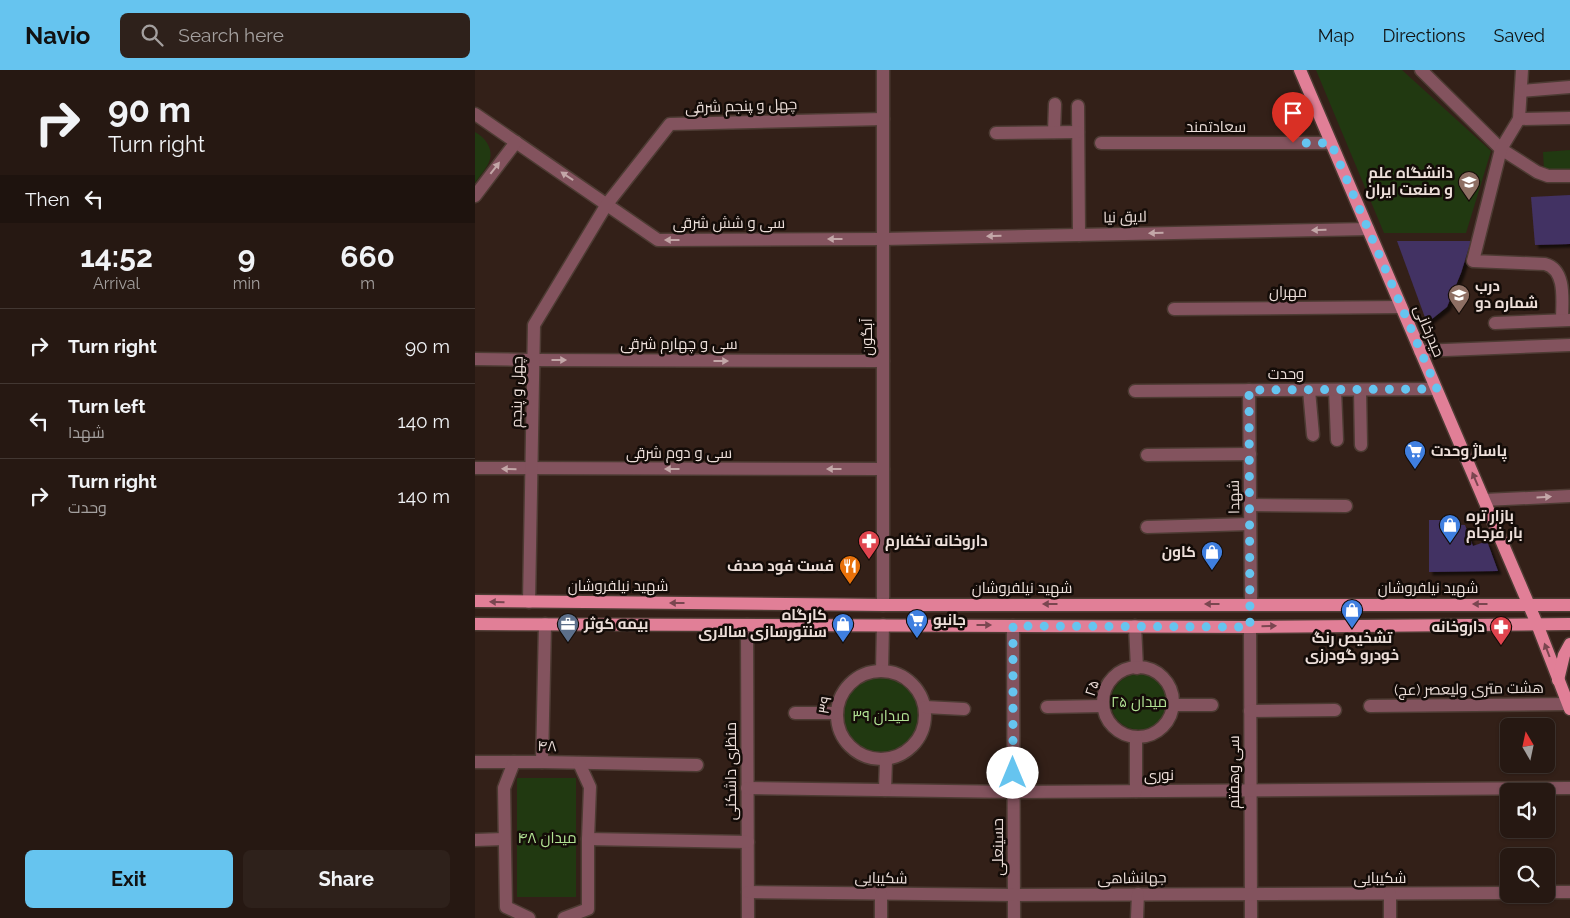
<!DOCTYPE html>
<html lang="en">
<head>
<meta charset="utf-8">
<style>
	body { margin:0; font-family:Raleway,Cairo,sans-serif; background:#2e211b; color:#f1f3f6; height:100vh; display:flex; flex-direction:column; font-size:19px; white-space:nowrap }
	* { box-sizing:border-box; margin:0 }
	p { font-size:16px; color:#a4a09f }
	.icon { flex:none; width:28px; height:28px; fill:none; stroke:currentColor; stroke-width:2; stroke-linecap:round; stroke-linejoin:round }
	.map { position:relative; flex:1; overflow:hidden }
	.drawer { display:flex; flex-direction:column; background:#261812; width:475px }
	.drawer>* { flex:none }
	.top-card { background:#261812; color:#f1f3f6; overflow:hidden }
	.needle { width:32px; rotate:351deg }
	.fabs { position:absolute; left:1025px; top:648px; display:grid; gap:10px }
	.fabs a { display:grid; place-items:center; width:55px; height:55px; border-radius:8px; background:#261812; box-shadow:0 1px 4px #0004,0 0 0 1px #423732; font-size:25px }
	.pin { position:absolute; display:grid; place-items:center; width:42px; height:42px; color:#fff; margin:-51px -21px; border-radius:50% 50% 50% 0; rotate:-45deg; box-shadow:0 0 5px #0007 }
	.pin .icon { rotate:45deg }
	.me { position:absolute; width:55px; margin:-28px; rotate:0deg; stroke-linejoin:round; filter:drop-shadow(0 0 4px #0008) }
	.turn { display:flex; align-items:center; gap:18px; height:105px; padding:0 25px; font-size:22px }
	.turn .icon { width:65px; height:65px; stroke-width:2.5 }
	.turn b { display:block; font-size:35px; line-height:42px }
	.then { display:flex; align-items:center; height:48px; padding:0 25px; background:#0003; gap:10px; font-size:19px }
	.eta { display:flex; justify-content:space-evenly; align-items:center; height:85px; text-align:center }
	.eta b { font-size:30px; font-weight:700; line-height:35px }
	.primary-button { display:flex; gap:10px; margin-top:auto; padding:10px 25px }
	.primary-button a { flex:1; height:58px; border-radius:8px; background:#66c4ef; color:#111; font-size:20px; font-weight:700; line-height:58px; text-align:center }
	.primary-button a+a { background:#2e211b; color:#f1f3f6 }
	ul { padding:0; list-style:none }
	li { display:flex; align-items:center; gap:15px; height:75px; padding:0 25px; border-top:1px solid #423732 }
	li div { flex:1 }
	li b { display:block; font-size:19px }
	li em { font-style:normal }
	header { display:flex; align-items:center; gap:30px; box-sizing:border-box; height:70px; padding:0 25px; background:#66c4ef; color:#111 }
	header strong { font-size:24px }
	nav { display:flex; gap:28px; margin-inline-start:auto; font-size:18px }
	.search { width:350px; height:45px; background:#2e211b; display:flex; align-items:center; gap:12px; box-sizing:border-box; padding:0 18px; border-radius:8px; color:#a4a09f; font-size:19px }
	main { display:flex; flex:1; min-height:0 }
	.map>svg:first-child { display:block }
	.green { fill:#213911 }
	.building { fill:#423163; filter:url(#shadow) }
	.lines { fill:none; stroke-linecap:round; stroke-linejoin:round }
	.minor-casing { stroke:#4d3b33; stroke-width:15 }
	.major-casing { stroke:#4d3b33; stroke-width:15 }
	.minor { stroke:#83535e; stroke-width:12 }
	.major { stroke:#e17f97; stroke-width:12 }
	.oneway { fill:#c3a7a8 }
	.oneway2 { fill:#7a4650 }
	.route { stroke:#66c4ef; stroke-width:9; stroke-dasharray:0 16.2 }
	.labels { text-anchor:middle; stroke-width:5; stroke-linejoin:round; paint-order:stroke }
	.street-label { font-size:15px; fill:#eddfda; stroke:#140c08 }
	.poi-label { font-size:15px; font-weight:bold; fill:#eddfda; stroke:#140c08; text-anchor:start }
	.park-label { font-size:15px; fill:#b2e394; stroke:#140c08 }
</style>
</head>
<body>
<header>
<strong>Navio</strong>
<div class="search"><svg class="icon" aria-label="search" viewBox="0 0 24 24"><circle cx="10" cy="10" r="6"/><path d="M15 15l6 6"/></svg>Search here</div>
<nav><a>Map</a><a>Directions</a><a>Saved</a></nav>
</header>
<main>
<section class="drawer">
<div class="top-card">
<div class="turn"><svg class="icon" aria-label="right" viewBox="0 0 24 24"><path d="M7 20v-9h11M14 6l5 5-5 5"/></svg><div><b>90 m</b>Turn right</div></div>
<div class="then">Then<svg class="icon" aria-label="left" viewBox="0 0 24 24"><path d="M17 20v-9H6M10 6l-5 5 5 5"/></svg></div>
</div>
<div class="eta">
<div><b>14:52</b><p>Arrival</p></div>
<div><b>9</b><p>min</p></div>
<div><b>660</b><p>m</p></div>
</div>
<ul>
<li><svg class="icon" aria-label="right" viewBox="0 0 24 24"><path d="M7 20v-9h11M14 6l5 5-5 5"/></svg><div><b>Turn right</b></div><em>90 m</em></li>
<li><svg class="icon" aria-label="left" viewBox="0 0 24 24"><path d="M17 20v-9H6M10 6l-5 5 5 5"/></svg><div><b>Turn left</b><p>شهدا</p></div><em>140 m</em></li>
<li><svg class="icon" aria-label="right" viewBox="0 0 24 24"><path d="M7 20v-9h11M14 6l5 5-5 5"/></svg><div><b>Turn right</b><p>وحدت</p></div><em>140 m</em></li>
</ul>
<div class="primary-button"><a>Exit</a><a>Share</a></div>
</section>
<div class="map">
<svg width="1095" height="848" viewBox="0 0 1095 848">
	<defs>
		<filter id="shadow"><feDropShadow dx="3.5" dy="3.5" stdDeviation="1" flood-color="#0009"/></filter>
	</defs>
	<rect width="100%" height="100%" fill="#332018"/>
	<g class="green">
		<polygon points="841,0 927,0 1016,81 991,163 909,163"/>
		<path d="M0,62C5,65 9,68 12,73C22,89 9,100 0,113Z"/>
		<polygon points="1095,80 1095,102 1069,99 1068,82"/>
		<polygon points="407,601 445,623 446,664 427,683 398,687 377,678 362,643 371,618"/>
		<circle cx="664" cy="632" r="28"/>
		<rect x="42" y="708" width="59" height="119"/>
	</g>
	<g class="building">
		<polygon points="1095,125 1095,174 1060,175 1056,127"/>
		<polygon points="922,171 996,171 986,203 972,237 952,253"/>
		<polygon points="954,450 971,450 971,454 990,455 998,476 1012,471 1023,501 954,502"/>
	</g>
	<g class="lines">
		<g class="minor-casing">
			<g id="minor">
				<polyline points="946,0 1026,79 1062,102 1073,106 1095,106"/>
				<path d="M1047,0L1044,49L1026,79L998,191L1070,194C1092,200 1087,232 1087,250"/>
				<polyline points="1047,21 1095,17"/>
				<polyline points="603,36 604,165"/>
				<polyline points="0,44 183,170 408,169 893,159"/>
				<polyline points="1044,49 1095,48"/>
				<polyline points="579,62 580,34"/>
				<polyline points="521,63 603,62"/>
				<polyline points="626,73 856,73"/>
				<polyline points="0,126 41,72"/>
				<polyline points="699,239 926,237"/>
				<polyline points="1020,253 1095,250"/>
				<polyline points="945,281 1095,275"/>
				<polyline points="0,289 58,290 408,291"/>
				<polyline points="774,320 776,534"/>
				<polyline points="834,320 838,365"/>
				<polyline points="860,320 862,370"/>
				<polyline points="885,320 886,375"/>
				<polyline points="660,321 961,319"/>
				<polyline points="672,385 775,384"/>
				<polyline points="0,398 408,399"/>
				<polyline points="1009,430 1095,426"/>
				<polyline points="775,435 871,436"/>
				<polyline points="672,457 775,454"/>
				<polyline points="54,532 59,255 132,134 195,54 408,49"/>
				<polyline points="408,535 408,0"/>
				<polyline points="272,555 273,848"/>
				<polyline points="538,556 539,848"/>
				<polyline points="660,556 662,598"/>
				<polyline points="775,557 776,848"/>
				<circle cx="663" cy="632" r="35"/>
				<polyline points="407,601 408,555"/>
				<circle cx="406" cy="645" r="44"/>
				<polyline points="698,635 737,635"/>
				<polyline points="895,636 1093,634"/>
				<polyline points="450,637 489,639"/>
				<polyline points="572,637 627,636"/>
				<polyline points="775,641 860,640"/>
				<polyline points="320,643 362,643"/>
				<polyline points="0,692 39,692"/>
				<polyline points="67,692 70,554"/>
				<polyline points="272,718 539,722 1095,718"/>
				<polyline points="410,720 411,690"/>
				<polyline points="661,721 661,667"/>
				<polyline points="113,769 273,772"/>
				<polyline points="0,770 29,769"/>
				<polyline points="273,822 539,825 1034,823"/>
				<polyline points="1071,822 1095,822"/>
				<polyline points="406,824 406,848"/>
				<polyline points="915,824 915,848"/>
				<polyline points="54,848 31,837 29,718 39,692 67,692 222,695"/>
				<polyline points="89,848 113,839 113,769 115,717 104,693"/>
				<polyline points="662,848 663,824"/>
			</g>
		</g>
		<g class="major-casing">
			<g id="major">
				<polyline points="825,0 1062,554 1095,639"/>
				<polyline points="0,531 408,535 1095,535"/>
				<polyline points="0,554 775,557 1095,554"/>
				<polyline points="1083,610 1089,585 1095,574"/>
			</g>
		</g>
		<use href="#minor" class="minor"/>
		<use href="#major" class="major"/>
	</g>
	<defs><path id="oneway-solid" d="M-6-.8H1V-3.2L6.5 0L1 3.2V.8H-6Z" transform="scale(1.25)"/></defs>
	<g class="oneway">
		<use href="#oneway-solid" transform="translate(20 98) rotate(-52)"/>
		<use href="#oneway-solid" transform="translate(92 106) rotate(-146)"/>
		<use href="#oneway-solid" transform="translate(844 160) rotate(179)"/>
		<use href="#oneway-solid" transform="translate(681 163) rotate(179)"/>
		<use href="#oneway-solid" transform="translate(519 166) rotate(179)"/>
		<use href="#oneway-solid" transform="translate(360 169) rotate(180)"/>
		<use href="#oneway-solid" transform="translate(197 170) rotate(180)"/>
		<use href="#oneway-solid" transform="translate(84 290)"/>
		<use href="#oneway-solid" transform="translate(246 291)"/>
		<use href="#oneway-solid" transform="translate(34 399) rotate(-179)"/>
		<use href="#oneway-solid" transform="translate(197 399) rotate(180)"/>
		<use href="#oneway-solid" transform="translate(359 399) rotate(180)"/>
		<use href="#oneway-solid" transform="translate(1069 427) rotate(-3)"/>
	</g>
	<g class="oneway2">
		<use href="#oneway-solid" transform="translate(1000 409) rotate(-113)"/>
		<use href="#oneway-solid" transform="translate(22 532) rotate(-179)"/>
		<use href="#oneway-solid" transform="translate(202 533) rotate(-180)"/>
		<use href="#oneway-solid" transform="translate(575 534) rotate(180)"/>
		<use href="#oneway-solid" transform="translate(737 534) rotate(180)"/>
		<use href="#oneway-solid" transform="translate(1005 534) rotate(-180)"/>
		<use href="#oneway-solid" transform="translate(509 555)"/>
		<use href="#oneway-solid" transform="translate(794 556) rotate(-1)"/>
		<use href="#oneway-solid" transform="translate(1072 580) rotate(-111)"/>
	</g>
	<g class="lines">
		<polyline class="route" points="538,703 538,556 775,557 774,320 962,319 856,73 818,73"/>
	</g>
	<defs>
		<g id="university-pin" transform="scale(1.125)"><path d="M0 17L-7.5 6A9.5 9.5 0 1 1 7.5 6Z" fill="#8d6e63" stroke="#140c08"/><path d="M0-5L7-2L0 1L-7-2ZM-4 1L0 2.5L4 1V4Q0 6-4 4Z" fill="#fff"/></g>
		<g id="supermarket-pin" transform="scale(1.125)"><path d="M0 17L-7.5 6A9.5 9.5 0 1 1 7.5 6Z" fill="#3f7fe0" stroke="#140c08"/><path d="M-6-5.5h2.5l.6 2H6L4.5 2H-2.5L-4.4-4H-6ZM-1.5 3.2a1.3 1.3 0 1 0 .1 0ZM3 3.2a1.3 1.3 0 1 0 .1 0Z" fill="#fff"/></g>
		<g id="shop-pin" transform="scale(1.125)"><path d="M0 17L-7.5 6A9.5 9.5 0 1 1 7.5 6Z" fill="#3f7fe0" stroke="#140c08"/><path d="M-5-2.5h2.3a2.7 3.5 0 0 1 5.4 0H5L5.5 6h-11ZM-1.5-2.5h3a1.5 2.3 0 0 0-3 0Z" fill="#fff"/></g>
		<g id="pharmacy-pin" transform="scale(1.125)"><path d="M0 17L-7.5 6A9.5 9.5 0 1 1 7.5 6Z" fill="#e0444e" stroke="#140c08"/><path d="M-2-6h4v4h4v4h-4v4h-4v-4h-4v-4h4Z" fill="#fff"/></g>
		<g id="restaurant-pin" transform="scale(1.125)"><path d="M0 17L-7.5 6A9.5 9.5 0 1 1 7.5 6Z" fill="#e8710a" stroke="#140c08"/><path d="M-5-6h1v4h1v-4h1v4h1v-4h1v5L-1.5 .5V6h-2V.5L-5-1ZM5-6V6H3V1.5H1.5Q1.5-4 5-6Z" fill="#fff"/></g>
		<g id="office-pin" transform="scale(1.125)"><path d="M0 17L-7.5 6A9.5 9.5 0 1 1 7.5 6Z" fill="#5c6f8a" stroke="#140c08"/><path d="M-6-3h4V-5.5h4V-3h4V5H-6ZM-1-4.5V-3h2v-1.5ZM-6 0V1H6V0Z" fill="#fff"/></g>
	</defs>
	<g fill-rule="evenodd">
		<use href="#university-pin" x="994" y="112"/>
		<use href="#university-pin" x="984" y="225"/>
		<use href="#supermarket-pin" x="940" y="381"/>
		<use href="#shop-pin" x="975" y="455"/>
		<use href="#pharmacy-pin" x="394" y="471"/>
		<use href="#shop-pin" x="737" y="482"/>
		<use href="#restaurant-pin" x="375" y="496"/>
		<use href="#shop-pin" x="877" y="540"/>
		<use href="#supermarket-pin" x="442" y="550"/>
		<use href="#office-pin" x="93" y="554"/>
		<use href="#shop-pin" x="368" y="554"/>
		<use href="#pharmacy-pin" x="1026" y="557"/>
	</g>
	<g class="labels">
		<g class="street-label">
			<text transform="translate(266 36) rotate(-2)" y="5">چهل و ‍پنجم شرقی</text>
			<text x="741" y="62">سعادتمند</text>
			<text transform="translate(650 147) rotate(-1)" y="5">لایق نیا</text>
			<text x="254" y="158">سی و شش شرقی</text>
			<text x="813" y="227">مهران</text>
			<text transform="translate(954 261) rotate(67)" y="5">حیدرخانی</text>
			<text transform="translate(392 267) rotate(-90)" y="5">آبگون</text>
			<text x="204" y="279">سی و چهارم شرقی</text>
			<text x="811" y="309">وحدت</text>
			<text transform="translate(42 322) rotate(-89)" y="5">چهل و پنجم</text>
			<text x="204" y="388">سی و دوم شرقی</text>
			<text transform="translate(759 427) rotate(-91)" y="5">شهدا</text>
			<text x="143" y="521">شهید نیلفروشان</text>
			<text x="547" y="523">شهید نیلفروشان</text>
			<text x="953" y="523">شهید نیلفروشان</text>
			<text transform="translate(617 618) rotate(-72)" y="5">۲۵</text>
			<text transform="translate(994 619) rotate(-1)" y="5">هشت متری ولیعصر (عج)</text>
			<text transform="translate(350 635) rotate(-80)" y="5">۳۹</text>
			<text transform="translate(72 676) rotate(1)" y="5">۴۸</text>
			<text transform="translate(256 701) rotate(-90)" y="5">منظری داشکنی</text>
			<text transform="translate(759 702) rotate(-90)" y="5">سی وهفتم</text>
			<text x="684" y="710">نوری</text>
			<text transform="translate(523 777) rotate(-90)" y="5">حسینعلی</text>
			<text transform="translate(406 808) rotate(1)" y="5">شکیبایی</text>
			<text transform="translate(657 808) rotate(-1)" y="5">جهانشاهی</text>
			<text x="905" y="813">شکیبایی</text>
		</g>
		<g class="poi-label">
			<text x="978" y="108" text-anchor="end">دانشگاه علم<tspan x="978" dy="17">و صنعت ایران</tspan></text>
			<text x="1000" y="221">درب<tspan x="1000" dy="17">شماره دو</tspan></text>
			<text x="956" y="386">پاساژ وحدت</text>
			<text x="991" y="451">بازار تره<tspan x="991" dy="17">بار فرجام</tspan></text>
			<text x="410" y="476">داروخانه تکفارم</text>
			<text x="721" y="487" text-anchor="end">کاون</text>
			<text x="359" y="501" text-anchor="end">فست فود صدف</text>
			<text x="352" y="550" text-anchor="end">کارگاه<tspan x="352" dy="17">سنتورسازی سالاری</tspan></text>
			<text x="458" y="555">جانبو</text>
			<text x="109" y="559">بیمه کوثر</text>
			<text x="1010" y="562" text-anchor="end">داروخانه</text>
			<text x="877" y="573" text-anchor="middle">تشخیص رنگ<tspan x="877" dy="17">خودرو گودرزی</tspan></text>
		</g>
		<g class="park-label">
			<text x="664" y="637">میدان ۲۵</text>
			<text x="406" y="651">میدان ۳۹</text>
			<text x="72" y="773">میدان ۴۸</text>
		</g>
	</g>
</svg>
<div class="fabs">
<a><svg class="needle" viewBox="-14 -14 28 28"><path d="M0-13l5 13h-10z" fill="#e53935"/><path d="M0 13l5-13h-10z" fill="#a4a09f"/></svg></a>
<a><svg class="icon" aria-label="sound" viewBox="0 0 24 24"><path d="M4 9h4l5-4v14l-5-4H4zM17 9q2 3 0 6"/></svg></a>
<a><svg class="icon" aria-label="search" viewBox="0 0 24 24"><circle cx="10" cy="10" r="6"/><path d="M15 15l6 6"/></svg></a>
</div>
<div class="pin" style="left:818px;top:73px;background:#d93025"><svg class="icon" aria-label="arrive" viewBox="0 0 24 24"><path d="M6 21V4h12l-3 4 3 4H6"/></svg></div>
<svg class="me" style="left:538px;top:703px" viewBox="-20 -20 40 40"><circle r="19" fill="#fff"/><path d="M0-13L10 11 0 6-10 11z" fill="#66c4ef"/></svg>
</div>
</main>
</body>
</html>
